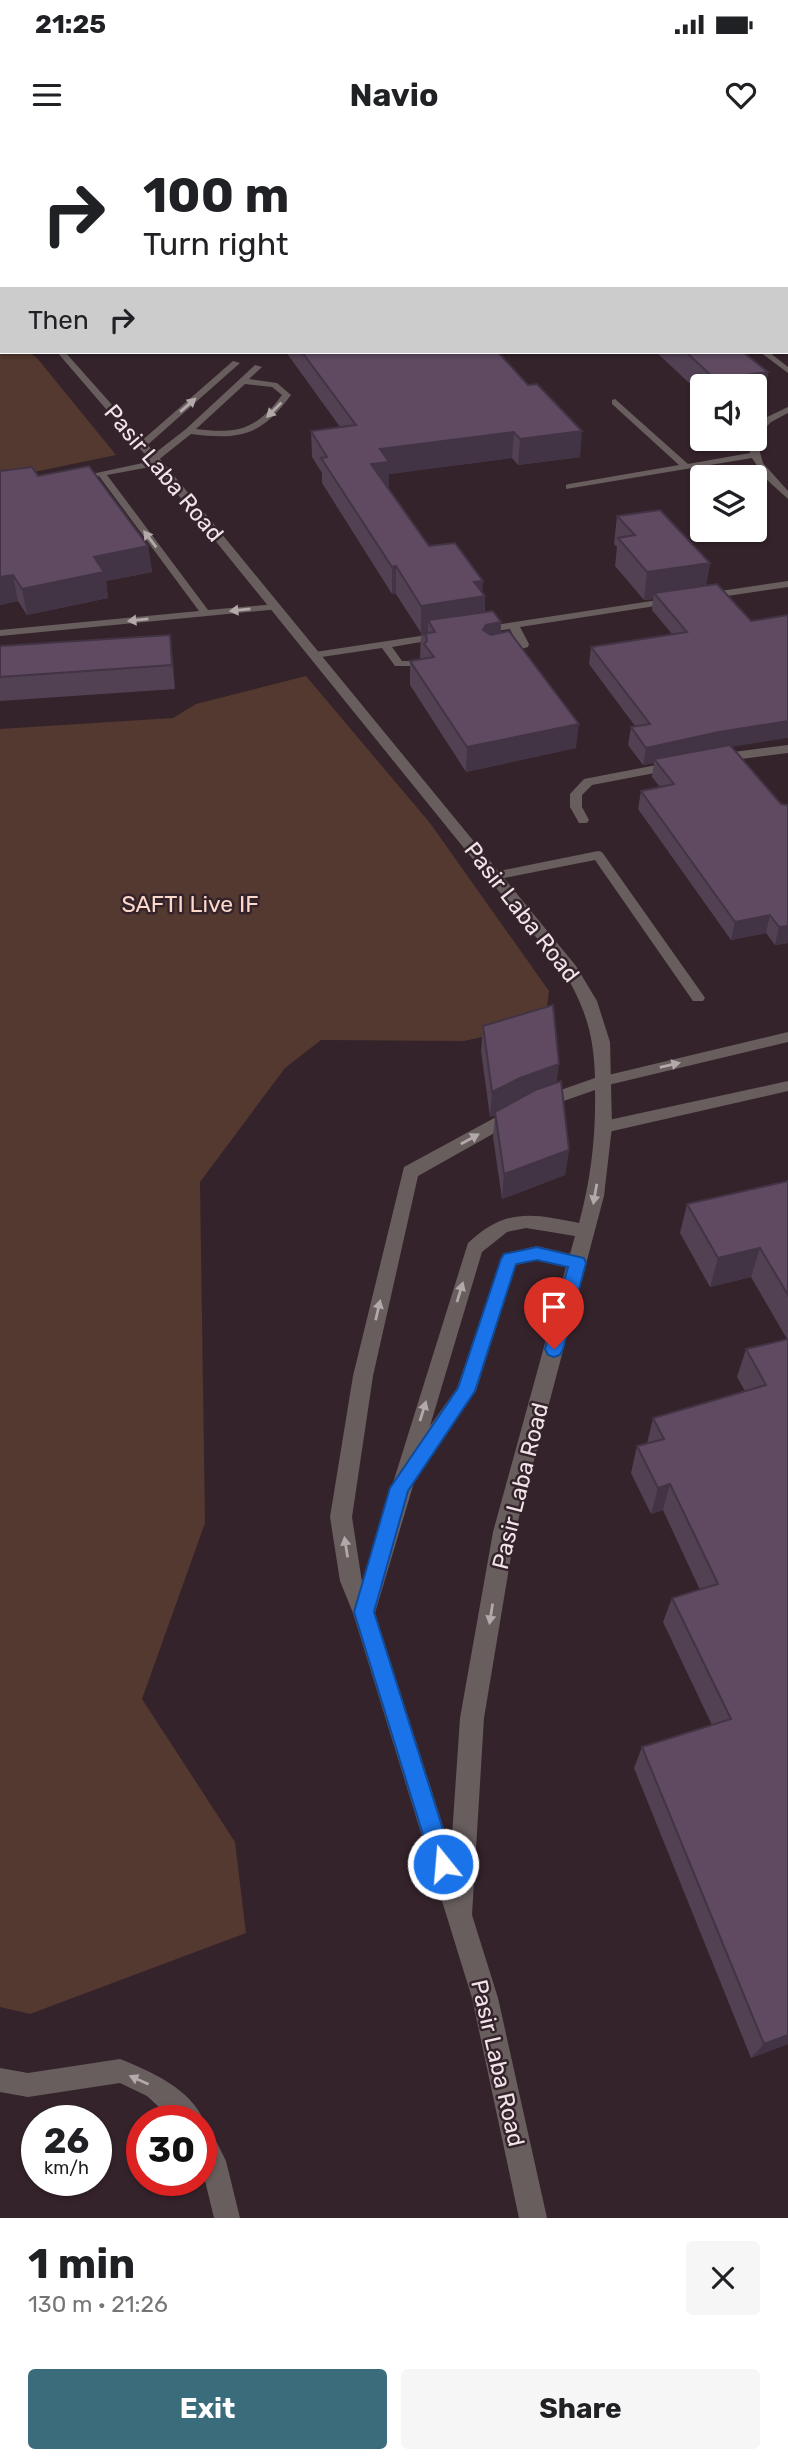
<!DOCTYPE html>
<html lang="en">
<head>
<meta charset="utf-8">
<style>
	body { margin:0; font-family:Rubik,sans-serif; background:#f6f6f6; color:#202124; height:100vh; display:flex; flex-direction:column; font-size:26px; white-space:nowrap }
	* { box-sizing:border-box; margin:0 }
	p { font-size:23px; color:#757577 }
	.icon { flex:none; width:38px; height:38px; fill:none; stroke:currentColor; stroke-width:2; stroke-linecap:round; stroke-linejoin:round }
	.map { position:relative; height:2078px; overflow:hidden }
	.drawer { display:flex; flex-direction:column; background:#fff; flex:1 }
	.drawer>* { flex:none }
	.guide { position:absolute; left:0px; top:0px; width:789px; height:214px; box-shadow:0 2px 5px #0004; background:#fff; color:#202124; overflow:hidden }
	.buttons { position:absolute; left:690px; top:234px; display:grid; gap:14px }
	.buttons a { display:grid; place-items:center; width:77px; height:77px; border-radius:7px; background:#fff; box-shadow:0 2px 5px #0004; font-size:35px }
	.speed { position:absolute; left:21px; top:1965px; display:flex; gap:14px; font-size:35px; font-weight:700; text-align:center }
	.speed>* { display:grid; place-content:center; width:91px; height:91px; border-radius:50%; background:#fff; box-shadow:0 2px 5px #0004; line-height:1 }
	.speed small { font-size:18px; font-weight:400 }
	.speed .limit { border:10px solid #d22; background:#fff; color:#111 }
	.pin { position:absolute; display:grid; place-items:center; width:60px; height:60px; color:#fff; margin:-72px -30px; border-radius:50% 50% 50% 0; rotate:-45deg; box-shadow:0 0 7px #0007 }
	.pin .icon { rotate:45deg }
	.me { position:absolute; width:77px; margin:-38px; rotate:343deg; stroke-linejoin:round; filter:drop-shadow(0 0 5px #0008) }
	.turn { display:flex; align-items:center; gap:24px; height:147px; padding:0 28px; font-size:32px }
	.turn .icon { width:91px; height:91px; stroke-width:2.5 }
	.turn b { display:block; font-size:49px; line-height:60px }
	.then { display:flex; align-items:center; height:66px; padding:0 28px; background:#0003; gap:14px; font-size:26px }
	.round { display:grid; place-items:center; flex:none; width:74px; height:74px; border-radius:7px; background:#f6f6f6 }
	.summary { display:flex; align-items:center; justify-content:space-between; height:119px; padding:0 28px }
	h1 { font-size:42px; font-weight:700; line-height:52px }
	.button { display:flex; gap:14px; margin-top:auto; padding:14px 28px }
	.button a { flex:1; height:80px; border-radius:7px; background:#3b6c7c; color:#fff; font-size:28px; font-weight:700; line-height:80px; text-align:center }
	.button a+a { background:#f6f6f6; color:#202124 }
	.status { display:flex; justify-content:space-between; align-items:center; height:49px; padding:0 35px; background:#fff; direction:ltr }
	.status svg { height:19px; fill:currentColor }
	header { display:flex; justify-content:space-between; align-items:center; height:91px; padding:0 28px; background:#fff; font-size:32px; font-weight:700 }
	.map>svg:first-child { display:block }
	.green { fill:#53392f }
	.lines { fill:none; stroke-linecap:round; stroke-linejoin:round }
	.service { fill:#685e5e; fill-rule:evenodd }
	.minor { fill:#685e5e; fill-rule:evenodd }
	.wall { fill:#524053 }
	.shaded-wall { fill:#423444 }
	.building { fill:#5f4a61; stroke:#423444; stroke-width:2 }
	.oneway { fill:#b3a8aa }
	.route { fill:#1a73e8; stroke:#114b97; stroke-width:2 }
	.labels { text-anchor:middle; stroke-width:5; stroke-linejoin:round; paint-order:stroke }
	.street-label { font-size:23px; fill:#f0e4e9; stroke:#35232b }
	.park-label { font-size:23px; fill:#fcd8ca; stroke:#35232b }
</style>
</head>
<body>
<div class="status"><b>21:25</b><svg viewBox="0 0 49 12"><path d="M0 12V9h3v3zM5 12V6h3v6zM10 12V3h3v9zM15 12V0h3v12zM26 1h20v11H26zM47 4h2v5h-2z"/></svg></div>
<header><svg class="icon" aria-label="menu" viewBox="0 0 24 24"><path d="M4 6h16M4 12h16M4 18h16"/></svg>Navio<svg class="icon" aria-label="heart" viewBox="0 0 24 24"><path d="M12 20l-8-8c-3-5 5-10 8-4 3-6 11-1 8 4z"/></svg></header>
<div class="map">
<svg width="788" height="2078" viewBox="0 0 788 2078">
	<rect width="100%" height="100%" fill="#35232b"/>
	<g class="green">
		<polygon points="0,0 304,0 2,2 0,179"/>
		<polygon points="0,191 2,212 28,212 37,218 116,315 0,339"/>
		<polygon points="306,536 430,683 549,851 545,883 464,901 321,900 285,928 200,1042 205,1383 142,1559 235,1702 246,1793 30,1874 0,1867 0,589 173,578 196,564"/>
	</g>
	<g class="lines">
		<g class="service">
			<polygon points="159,0 165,0 167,2 160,2"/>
			<rect x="0" y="44" width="2" height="4"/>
			<polygon points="760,212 769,212 788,227 788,233"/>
			<polygon points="233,221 240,223 144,308 138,308 138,304"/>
			<path d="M255,225L262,227L249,239L277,243L291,255C261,296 240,300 191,294L157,321H161V325L107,335L208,470L275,464L280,467L279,469L0,496V490L199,471L99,336L92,338L87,335L152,321L149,319L150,317L186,289ZM245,244L272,247L282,255C256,290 238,294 196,289Z"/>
			<polygon points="615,259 688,324 750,313 748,299 754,299 754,290 765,278 788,267 788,273 771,282 756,298 763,323 788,351 788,359 766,339 752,318 566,349 566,345 569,344 679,325 612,264 612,260"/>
			<polygon points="788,441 788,447 707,459 702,456 707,453"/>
			<polygon points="671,458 675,459 675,463 520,487 529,504 528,507 501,515 496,512 497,510 518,505 510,489 482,493 477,490 482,487"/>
			<polygon points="440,493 444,494 444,498 392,507 402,521 424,521 424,525 420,526 395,526 382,508 315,518 310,515 315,512"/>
			<polygon points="788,605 788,613 718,622 712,618 718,614"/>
			<polygon points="672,622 678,626 676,629 592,645 582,655 582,667 589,680 587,683 579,683 570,667 570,654 584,639"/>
			<polygon points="598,711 602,712 703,855 705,858 703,861 693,861 595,720 494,740 488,736 494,732"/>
			<polygon points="788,892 788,902 604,946 597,941 604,936"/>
			<polygon points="788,941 788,951 604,993 596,987 604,981"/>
			<path d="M120,1919C150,1931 191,1949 204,1981L202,1986L210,1989L226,2021L240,2078H214L201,2024V1981H174L147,1956L120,1943L28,1957L0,1952V1928L28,1933Z"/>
		</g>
		<g class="minor">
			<rect x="343" y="0" width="6" height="2"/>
			<path d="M57,212H65L162,321L576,826L597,861L610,902L612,987L604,1056L515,1392L484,1578L472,1775L498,1858L547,2078H519L472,1858L353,1473L340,1441L330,1377L353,1236L404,1027L509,970L515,968L523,974L521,978L418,1036L373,1236L352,1377L362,1442L468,1103C506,1068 531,1073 579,1083C591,1039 596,995 595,950L541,969L533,963L535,959L595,938C594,896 586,870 565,833L154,325ZM526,1088L575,1096L570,1114L537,1106L503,1114L457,1248L430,1286L482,1112L507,1092ZM537,1120L566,1127L493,1392L460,1578L451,1711L375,1473L415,1339L476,1251L516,1125Z"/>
		</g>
	</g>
	<g class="wall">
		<polygon points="286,212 498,212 580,317 518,325 512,318 389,334 388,348 429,406 483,453 485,456 485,472 501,482 501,493 576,608 466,632 410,545 410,521 424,519 420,518 421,494 428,492 421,493 396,454 392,454 322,343 322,333 312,317 311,291 340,287"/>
		<polygon points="656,212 743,212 768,232 764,257 754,259 754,247 702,247 702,255"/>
		<polygon points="0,331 38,336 148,406 152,432 106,441 108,458 27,475 18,461 0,465"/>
		<polygon points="617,376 710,423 706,445 732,607 781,664 788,665 788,803 775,805 766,793 731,800 638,669 641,651 660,647 652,637 654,623 643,625 628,605 631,587 635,586 589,524 591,507 672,494 652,470 653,459 644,460 615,426 617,407 614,404"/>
		<polygon points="170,495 175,549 0,561 0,506"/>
		<polygon points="483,886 557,942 569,1010 565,1035 502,1059 493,997 495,975 490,977 481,911"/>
		<polygon points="788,1041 788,1904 751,1918 634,1628 642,1607 712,1585 663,1482 672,1458 700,1450 663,1370 651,1374 631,1333 637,1306 647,1304 653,1278 745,1251 737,1237 746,1209 787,1199 751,1137 710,1147 680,1093 687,1064"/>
	</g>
	<g class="shaded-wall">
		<polygon points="768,232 764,257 754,259 754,247 714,247 715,239"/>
		<polygon points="582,291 580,317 518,325 520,299"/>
		<polygon points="514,292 512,318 389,334 389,348 372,350 371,324 380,309"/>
		<polygon points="148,406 152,432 106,441 108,458 27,475 22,449 94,417"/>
		<polygon points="710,423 705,451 654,453 653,459 644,460 647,432"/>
		<polygon points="396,426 396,454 392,454 392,427"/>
		<polygon points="13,435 18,461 0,465 0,437"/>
		<polygon points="483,441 482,457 485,456 484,484 428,480 428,492 421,493 421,466 474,442"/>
		<polygon points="501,482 500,506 483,490 486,485"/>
		<polygon points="170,495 173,519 175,549 172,525"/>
		<polygon points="788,581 788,598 654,619 654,623 643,625 646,608 719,592"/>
		<polygon points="579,584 576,608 466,632 467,607"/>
		<polygon points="770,775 766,793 731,800 735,782"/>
		<polygon points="788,786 788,803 775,805 779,787"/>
		<polygon points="559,924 556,949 518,963 490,977 492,952 520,938"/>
		<polygon points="569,1010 565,1035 502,1059 504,1034"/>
		<polygon points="760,1108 751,1137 710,1147 718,1118"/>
		<polygon points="670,1344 663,1370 651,1374 658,1348"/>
		<polygon points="788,1895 788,1904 751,1918 764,1904"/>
	</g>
	<g class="building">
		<polygon points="302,212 498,212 528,245 537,244 582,291 520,299 514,292 380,309 389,322 371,324 429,406 455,403 483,441 474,442 485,456 421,466 396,426 392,427 321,318 327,317 311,291 356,285"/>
		<polygon points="686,212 743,212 768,232 715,239"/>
		<polygon points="89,326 148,406 94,417 104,432 22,449 13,435 0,437 0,331 32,327 38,336"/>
		<polygon points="660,370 710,423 647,432 618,398 635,395 617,376"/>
		<polygon points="717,444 751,481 788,475 788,581 719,592 646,608 631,587 650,584 591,507 687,492 654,453"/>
		<polygon points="493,471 501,482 486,485 483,490 491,495 509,491 579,584 467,607 410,521 434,517 424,504 427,501 426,495 421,494 435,492 428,480"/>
		<polygon points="170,495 172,525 0,537 0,506"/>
		<polygon points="730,605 781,664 788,665 788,786 779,787 770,775 735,782 641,651 674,644 654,619"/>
		<polygon points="553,865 559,924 520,938 492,952 483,886"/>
		<polygon points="561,941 569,1010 504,1034 495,972 535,950"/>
		<polygon points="788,1041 788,1155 760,1108 718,1118 687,1064"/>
		<polygon points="788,1199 788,1895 764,1904 642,1607 731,1579 672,1458 718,1444 670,1344 658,1348 637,1306 664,1299 653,1278 766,1245 746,1209"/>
	</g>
	<defs><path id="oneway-solid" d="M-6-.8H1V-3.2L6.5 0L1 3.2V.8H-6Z" transform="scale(1.75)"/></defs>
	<g class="oneway">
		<use href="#oneway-solid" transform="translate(188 265) rotate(-41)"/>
		<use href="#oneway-solid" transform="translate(274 270) rotate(135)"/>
		<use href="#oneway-solid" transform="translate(150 399) rotate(-127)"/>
		<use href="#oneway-solid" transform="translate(240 470) rotate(174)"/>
		<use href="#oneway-solid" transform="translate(138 480) rotate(174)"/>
		<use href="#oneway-solid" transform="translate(670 925) rotate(-13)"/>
		<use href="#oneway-solid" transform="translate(470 999) rotate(-29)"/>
		<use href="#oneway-solid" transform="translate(595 1054) rotate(100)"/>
		<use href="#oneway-solid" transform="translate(460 1152) rotate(-73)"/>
		<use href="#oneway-solid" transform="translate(378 1170) rotate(-77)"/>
		<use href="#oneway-solid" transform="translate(423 1271) rotate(-73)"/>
		<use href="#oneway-solid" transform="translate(346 1407) rotate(-99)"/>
		<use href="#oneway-solid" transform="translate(491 1474) rotate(99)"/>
		<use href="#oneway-solid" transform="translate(139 1940) rotate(-156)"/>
	</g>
	<polygon class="route" points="537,1107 584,1118 586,1123 563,1209 560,1215 554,1217 548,1215 545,1209 568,1127 537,1120 516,1124 475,1251 408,1351 374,1472 454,1724 451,1732 443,1736 435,1732 432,1724 354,1472 390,1348 458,1248 501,1119 504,1114"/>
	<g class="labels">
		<g class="street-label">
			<text transform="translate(164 333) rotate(50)" y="8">Pasir Laba Road</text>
			<text transform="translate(522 772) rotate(52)" y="8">Pasir Laba Road</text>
			<text transform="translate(520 1346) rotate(-76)" y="8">Pasir Laba Road</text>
			<text transform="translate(498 1923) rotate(77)" y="8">Pasir Laba Road</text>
		</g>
		<g class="park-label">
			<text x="190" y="772">SAFTI Live IF</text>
		</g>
	</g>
</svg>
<div class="buttons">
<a><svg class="icon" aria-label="sound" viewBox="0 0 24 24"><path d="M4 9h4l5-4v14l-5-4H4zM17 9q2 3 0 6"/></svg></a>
<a><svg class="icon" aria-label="layers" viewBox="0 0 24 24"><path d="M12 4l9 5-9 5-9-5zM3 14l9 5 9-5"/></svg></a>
</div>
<div class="speed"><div>26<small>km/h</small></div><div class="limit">30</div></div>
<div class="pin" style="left:554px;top:1209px;background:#d93025"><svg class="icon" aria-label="arrive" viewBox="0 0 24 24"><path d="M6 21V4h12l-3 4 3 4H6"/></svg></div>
<svg class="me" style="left:443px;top:1724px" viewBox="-20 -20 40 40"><circle r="17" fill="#1a73e8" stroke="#fff" stroke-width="3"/><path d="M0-11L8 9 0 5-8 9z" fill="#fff"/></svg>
<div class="guide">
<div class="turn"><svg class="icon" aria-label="right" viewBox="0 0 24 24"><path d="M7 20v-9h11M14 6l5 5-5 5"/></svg><div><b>100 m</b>Turn right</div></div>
<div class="then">Then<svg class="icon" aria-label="right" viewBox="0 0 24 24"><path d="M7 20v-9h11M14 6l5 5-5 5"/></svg></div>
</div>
</div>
<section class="drawer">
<div class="summary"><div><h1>1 min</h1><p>130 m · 21:26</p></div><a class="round"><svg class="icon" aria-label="close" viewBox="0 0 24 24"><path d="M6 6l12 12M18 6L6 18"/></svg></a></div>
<div class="button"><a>Exit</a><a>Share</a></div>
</section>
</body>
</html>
